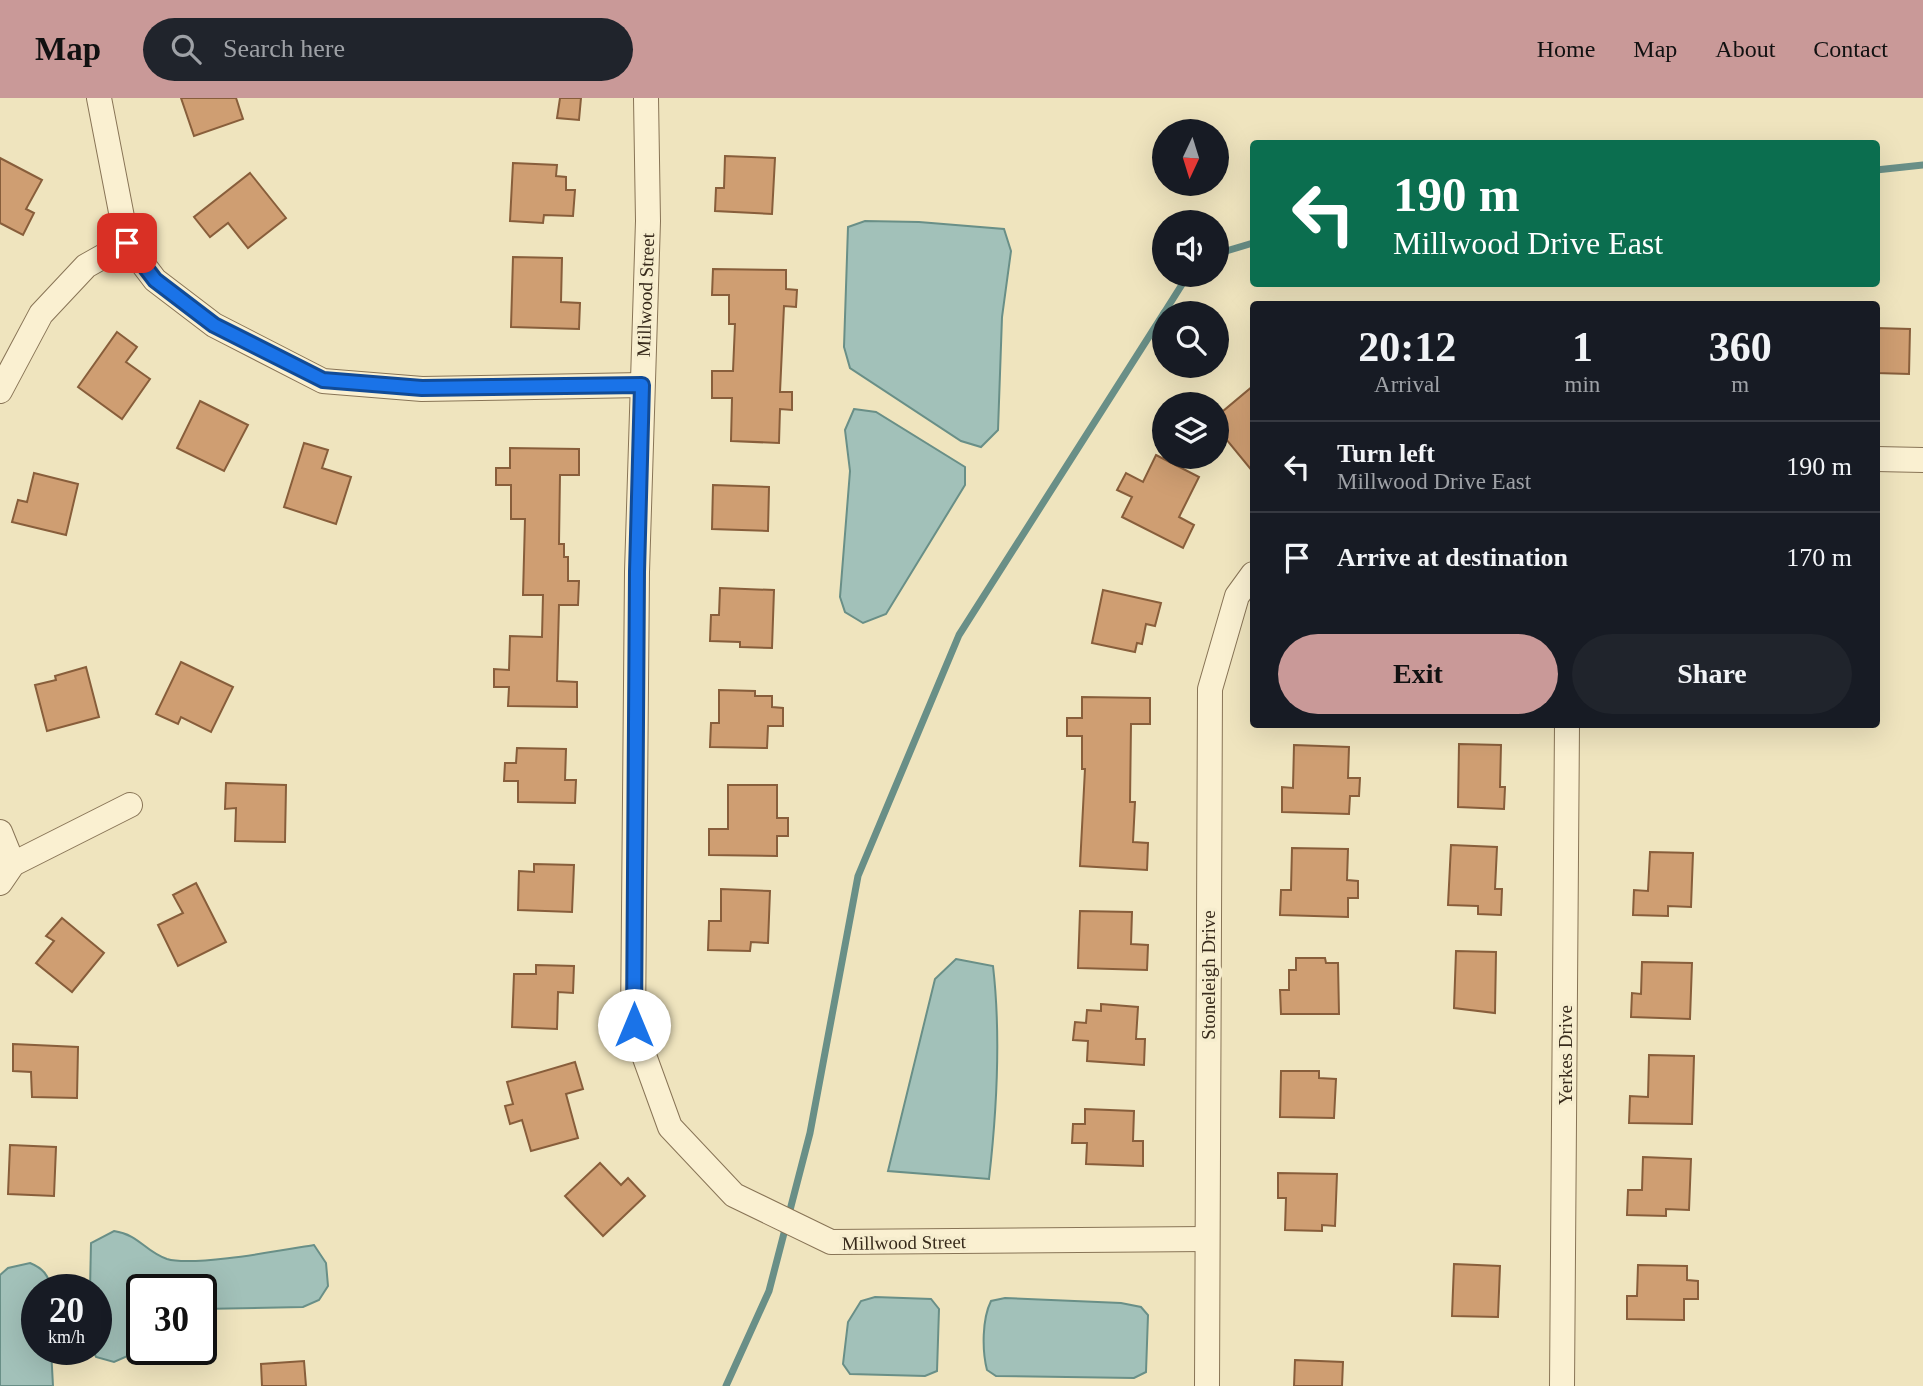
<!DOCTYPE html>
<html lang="en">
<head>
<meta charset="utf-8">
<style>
	body { margin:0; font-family:"Times New Roman",serif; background:#20242c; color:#f1f3f6; height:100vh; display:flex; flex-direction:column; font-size:26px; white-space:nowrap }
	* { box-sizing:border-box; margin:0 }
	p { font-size:23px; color:#9ea1a6 }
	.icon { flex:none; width:38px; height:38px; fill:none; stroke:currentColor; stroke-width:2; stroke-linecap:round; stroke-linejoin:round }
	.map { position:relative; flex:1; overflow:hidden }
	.drawer { position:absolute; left:1250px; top:203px; width:630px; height:427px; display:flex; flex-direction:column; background:#171b24; border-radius:7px; box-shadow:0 7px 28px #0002 }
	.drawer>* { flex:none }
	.guide { position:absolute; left:1250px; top:42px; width:630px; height:147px; border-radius:7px; box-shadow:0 7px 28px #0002; background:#0b6e4f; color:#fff; overflow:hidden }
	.needle { width:46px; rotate:184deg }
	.tools { position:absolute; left:1152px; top:21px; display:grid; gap:14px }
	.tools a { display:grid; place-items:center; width:77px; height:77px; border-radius:50%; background:#171b24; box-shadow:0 7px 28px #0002; font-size:35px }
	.speed { position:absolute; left:21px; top:1176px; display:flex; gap:14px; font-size:35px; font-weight:700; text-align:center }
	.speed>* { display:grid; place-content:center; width:91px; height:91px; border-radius:50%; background:#171b24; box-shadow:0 7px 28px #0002; line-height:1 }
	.speed small { font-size:18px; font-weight:400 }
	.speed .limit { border:4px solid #111; border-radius:10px; background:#fff; color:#111 }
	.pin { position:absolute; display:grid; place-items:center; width:60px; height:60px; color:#fff; margin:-30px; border-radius:14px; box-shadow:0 4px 10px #0006 }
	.me { position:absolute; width:77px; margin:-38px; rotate:0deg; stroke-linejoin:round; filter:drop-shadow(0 0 5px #0008) }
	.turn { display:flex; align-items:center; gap:24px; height:147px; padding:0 28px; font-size:32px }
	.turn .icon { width:91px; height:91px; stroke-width:2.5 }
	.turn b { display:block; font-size:49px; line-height:60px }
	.eta { display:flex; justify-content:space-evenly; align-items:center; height:119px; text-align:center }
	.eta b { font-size:42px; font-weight:800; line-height:49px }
	.action { display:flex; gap:14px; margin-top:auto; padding:14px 28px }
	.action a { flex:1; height:80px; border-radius:42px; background:#c99998; color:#111; font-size:28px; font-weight:800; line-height:80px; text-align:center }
	.action a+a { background:#20242c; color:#f1f3f6 }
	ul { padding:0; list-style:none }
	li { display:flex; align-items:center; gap:21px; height:91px; padding:0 28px; border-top:2px solid #363941 }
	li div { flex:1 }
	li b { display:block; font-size:26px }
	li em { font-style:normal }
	header { display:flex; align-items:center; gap:42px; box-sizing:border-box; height:98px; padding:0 35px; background:#c99998; color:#111 }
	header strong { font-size:33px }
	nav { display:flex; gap:38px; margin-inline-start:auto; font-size:24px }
	.search { width:490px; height:63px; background:#20242c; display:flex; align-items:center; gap:18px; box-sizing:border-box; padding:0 24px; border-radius:38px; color:#9ea1a6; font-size:26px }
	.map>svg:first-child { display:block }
	.water { fill:#a2c1b9; stroke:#698f87; stroke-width:2 }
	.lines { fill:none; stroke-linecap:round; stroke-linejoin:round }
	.stream { stroke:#698f87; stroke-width:7 }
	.building { fill:#cf9e72; stroke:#885e3b; stroke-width:2 }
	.street-casing { stroke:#887456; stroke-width:26 }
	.street { stroke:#faf0d1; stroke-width:24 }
	.route-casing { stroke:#114b97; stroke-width:18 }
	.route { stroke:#1a73e8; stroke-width:12 }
	.labels { text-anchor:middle; stroke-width:7; stroke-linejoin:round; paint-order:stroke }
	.street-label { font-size:19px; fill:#372a1b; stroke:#f6edce }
</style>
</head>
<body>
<header>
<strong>Map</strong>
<div class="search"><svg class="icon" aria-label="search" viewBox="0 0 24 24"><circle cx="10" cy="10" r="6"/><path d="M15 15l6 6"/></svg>Search here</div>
<nav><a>Home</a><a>Map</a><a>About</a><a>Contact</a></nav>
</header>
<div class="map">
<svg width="1923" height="1288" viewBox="0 0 1923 1288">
	<rect width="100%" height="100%" fill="#efe4be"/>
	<g class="water">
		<polygon points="865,123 919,124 1004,131 1011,153 1002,219 998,332 981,349 961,343 850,270 844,249 848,129"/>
		<polygon points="854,311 876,314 965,369 965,387 886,516 863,525 845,514 840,499 850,373 845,332"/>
		<path d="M956,861L993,868C1001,937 997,1011 989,1081L888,1073L935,881Z"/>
		<path d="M114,1133C140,1137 144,1153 167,1161C193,1169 283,1152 314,1147L326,1165L328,1188L319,1202L303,1209L201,1211V1192H142V1245L139,1253L114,1264L96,1259L93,1251H96V1192H90L91,1145Z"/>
		<path d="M30,1165C42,1170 50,1177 50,1192H37V1251H51L53,1288H0V1177L8,1170Z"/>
		<polygon points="875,1199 931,1201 939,1211 937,1273 925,1278 850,1276 843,1266 848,1224 861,1203"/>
		<path d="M1005,1200L1121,1205L1141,1209L1148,1217L1146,1274L1134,1280L996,1278L987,1272C982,1253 982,1221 991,1203Z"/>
	</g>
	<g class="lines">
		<g class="stream">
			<polyline points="1876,72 1923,67"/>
			<polyline points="1216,156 1253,145"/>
			<polyline points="1164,215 1188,177"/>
			<polyline points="726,1288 769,1193 810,1035 858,778 959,537 1164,215"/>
		</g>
	</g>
	<g class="building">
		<polygon points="181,0 236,0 243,21 194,38"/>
		<polygon points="560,0 581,0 579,22 557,20"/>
		<polygon points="725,58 775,60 772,116 715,113 716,90 724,90"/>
		<polygon points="0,60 42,82 26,111 34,115 23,137 0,125"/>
		<polygon points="513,65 557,67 556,78 566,79 566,92 575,92 573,118 544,117 543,125 510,123"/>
		<polygon points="250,75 286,120 248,150 228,125 210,139 194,119"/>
		<polygon points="513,159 562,160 561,204 580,205 579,231 511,229"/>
		<polygon points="713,171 786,172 786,191 797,192 796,209 784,208 780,294 792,294 792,312 780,311 779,345 731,343 732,300 712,300 712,273 733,273 735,226 729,226 729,197 712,197"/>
		<polygon points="1876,230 1910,231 1909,276 1876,275"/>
		<polygon points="117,234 137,249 126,264 150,281 122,321 78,289"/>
		<polygon points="1253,288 1253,374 1221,335 1226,331 1216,319"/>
		<polygon points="200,303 248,327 224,373 177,350"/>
		<polygon points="304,345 328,352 322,370 351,379 336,426 284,409"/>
		<polygon points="510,350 579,351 579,377 560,377 559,446 564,446 564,459 568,459 568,483 579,483 578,507 559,507 557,583 577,584 577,609 508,608 509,589 494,589 494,571 509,572 510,538 542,539 543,497 523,497 525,421 511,421 511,387 496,387 496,370 510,370"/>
		<polygon points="1156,357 1199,379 1179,419 1194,427 1183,450 1122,419 1132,399 1117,392 1126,375 1143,384"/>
		<polygon points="34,375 78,386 66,437 12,424 18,402 27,404"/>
		<polygon points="713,387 769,389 768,433 712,431"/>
		<polygon points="720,490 774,492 772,550 740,549 740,544 710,543 711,517 719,517"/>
		<polygon points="1103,492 1161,505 1155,528 1146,526 1142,546 1137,545 1135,554 1092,545"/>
		<polygon points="181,564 233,589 211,634 181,619 178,626 156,616"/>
		<polygon points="86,569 99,619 47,633 35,587 56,582 55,578"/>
		<polygon points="719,592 755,593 755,598 772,598 772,609 783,610 783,628 768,628 767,650 710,649 711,625 719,625"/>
		<polygon points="1082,599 1150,600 1150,626 1131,626 1130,704 1135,704 1133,744 1148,745 1147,772 1080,768 1085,671 1082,671 1082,638 1067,638 1067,620 1082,620"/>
		<polygon points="1459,646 1501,647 1500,689 1505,689 1504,711 1458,709"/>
		<polygon points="1294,647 1349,649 1348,680 1360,680 1359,698 1350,698 1349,716 1282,714 1282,689 1293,690"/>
		<polygon points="517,650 566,651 565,682 576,682 575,705 518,704 518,683 504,683 505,665 516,665"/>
		<polygon points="226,685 286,687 285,744 235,743 236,710 225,711"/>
		<polygon points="728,687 777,687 777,720 788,720 788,738 777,738 777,758 709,757 709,731 728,731"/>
		<polygon points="1451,747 1497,749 1495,791 1502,791 1501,817 1478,816 1478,808 1448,807"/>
		<polygon points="1292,750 1348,751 1347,782 1358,783 1358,800 1348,800 1348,819 1280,817 1281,792 1291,792"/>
		<polygon points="1650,754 1693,755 1691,809 1668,808 1668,818 1633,817 1634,792 1648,793"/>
		<polygon points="534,766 574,767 572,814 518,812 519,773 534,774"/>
		<polygon points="196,785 226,844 178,868 158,827 183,815 173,797"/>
		<polygon points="721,791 770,793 768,845 751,844 750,853 708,852 709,823 721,823"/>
		<polygon points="1080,813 1132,814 1131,846 1148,847 1147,872 1078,870"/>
		<polygon points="62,820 104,855 72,894 36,865 54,843 46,838"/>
		<polygon points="1456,853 1496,854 1495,915 1454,910"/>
		<polygon points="1296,860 1325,860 1326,865 1338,865 1339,916 1281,916 1280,892 1289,892 1289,872 1296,872"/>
		<polygon points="1642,864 1692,865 1690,921 1631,919 1632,895 1641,896"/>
		<polygon points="536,867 574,868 573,895 558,894 557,931 512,929 514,876 536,876"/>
		<polygon points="1101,906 1138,909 1136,941 1145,941 1144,967 1087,963 1088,943 1073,942 1075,924 1086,925 1087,912 1101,913"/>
		<polygon points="13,946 78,949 77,1000 32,999 31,974 13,973"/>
		<polygon points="1649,957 1694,958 1692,1026 1629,1025 1630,998 1648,999"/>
		<polygon points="575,964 583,991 566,996 578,1040 531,1053 522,1022 510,1026 505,1008 513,1006 507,984"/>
		<polygon points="1281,973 1319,973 1319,980 1336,981 1334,1020 1280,1019"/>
		<polygon points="1085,1011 1134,1013 1133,1043 1143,1043 1143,1068 1086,1066 1087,1045 1072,1045 1073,1026 1085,1026"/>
		<polygon points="10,1047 56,1049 54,1098 8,1096"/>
		<polygon points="1643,1059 1691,1061 1689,1112 1666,1111 1666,1118 1627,1117 1628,1092 1642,1092"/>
		<polygon points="600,1065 621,1087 628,1080 645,1098 603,1138 565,1098"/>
		<polygon points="1278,1075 1337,1076 1335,1128 1322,1127 1322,1133 1285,1132 1286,1100 1278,1100"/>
		<polygon points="1454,1166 1500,1168 1498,1219 1452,1218"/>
		<polygon points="1638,1167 1687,1168 1687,1182 1698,1183 1698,1201 1684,1201 1684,1222 1627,1221 1627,1198 1637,1198"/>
		<polygon points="1295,1262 1343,1264 1342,1288 1294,1288"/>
		<polygon points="304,1263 306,1288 262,1288 261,1266"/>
	</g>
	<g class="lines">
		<g class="street-casing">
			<g id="street">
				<polyline points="99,0 127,145 155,182 214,227 323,283 422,291 642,287"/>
				<polyline points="646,0 648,123 637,474 633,927 670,1029 734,1097 831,1144 1206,1141"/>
				<polyline points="0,293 41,216 86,168 127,145"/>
				<polyline points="1876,361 1923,362"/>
				<polyline points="0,734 13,766"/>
				<polyline points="0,785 13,766 130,707"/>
				<polyline points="1207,1288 1210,591 1237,498 1253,476"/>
				<polyline points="1562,1288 1567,626"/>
			</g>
		</g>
		<use href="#street" class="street"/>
	</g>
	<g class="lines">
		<g class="route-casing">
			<polyline id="route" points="127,145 155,182 214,227 323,282 422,290 642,287 637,474 634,927"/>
		</g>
		<use href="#route" class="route"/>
	</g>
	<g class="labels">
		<g class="street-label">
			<text transform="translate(645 197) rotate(-88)" y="7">Millwood Street</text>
			<text transform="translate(1208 877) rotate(-90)" y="7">Stoneleigh Drive</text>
			<text transform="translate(1565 957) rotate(-90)" y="7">Yerkes Drive</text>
			<text transform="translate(904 1144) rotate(-1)" y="7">Millwood Street</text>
		</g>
	</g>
</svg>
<div class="tools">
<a><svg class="needle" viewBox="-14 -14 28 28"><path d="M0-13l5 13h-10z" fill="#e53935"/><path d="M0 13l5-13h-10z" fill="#9ea1a6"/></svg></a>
<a><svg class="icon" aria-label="sound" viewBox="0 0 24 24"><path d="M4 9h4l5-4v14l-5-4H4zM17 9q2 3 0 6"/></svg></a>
<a><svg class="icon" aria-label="search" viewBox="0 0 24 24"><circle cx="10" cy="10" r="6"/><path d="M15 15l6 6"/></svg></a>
<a><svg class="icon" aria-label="layers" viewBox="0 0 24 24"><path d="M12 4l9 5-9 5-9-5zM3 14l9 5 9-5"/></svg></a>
</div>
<div class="speed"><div>20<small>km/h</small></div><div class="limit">30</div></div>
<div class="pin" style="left:127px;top:145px;background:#d93025"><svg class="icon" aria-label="arrive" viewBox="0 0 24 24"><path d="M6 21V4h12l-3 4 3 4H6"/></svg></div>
<svg class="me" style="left:634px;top:927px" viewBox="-20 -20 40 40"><circle r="19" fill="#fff"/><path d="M0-13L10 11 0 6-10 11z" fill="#1a73e8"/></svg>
<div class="guide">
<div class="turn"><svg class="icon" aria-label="left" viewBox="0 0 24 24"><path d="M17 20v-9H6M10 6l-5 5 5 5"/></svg><div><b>190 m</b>Millwood Drive East</div></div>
</div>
<section class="drawer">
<div class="eta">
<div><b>20:12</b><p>Arrival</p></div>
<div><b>1</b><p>min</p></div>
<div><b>360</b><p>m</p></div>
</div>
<ul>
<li><svg class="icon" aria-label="left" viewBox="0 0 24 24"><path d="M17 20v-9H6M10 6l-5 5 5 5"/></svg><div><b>Turn left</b><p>Millwood Drive East</p></div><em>190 m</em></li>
<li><svg class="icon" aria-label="arrive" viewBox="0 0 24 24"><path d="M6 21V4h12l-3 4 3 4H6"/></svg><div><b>Arrive at destination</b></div><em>170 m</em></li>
</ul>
<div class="action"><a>Exit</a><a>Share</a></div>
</section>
</div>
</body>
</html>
